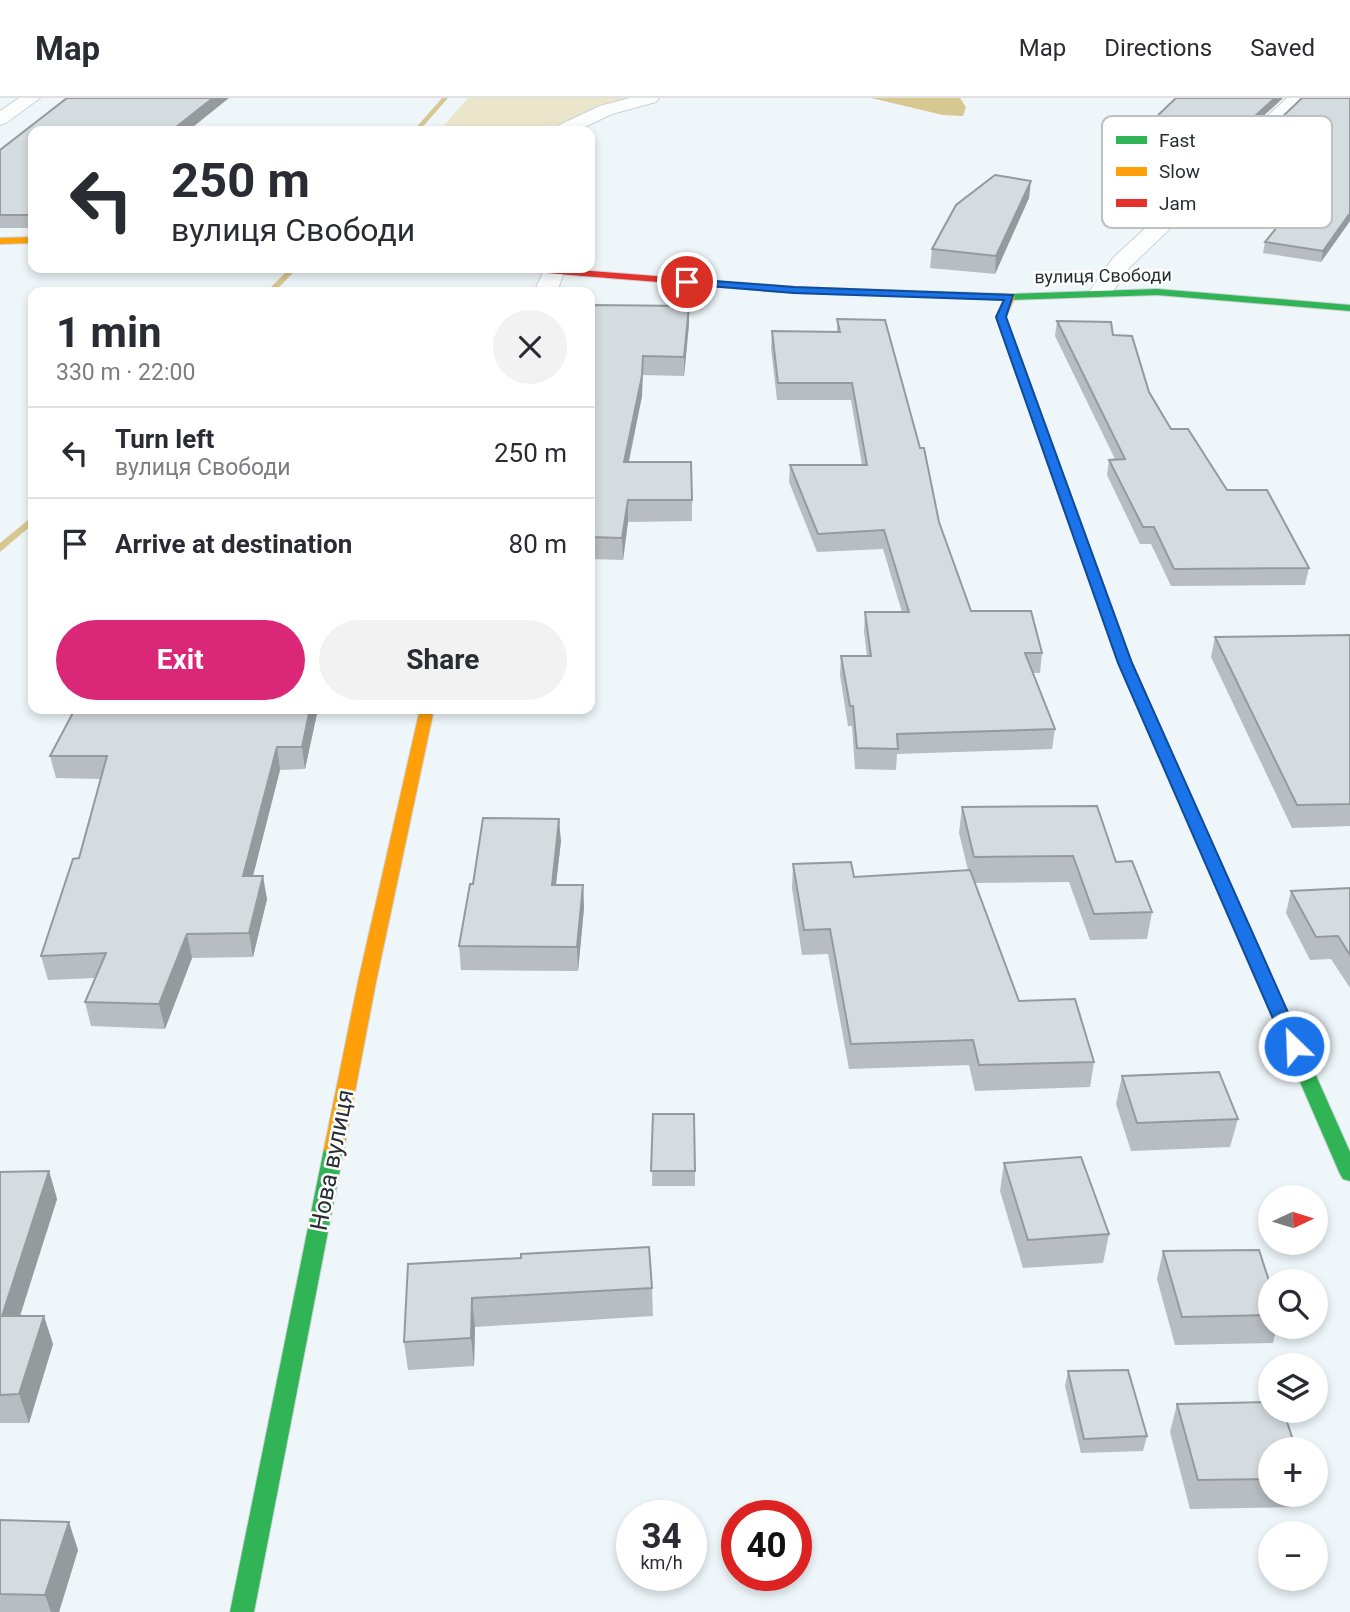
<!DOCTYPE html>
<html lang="en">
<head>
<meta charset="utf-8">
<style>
	body { margin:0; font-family:Roboto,sans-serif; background:#f2f2f3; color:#2b2b33; height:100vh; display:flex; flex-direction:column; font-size:26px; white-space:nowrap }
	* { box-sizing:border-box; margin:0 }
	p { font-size:23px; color:#7c7c81 }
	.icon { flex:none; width:38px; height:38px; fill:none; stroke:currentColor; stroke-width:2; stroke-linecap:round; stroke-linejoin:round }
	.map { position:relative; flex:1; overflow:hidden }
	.side { position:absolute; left:28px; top:189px; width:567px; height:427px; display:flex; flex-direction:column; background:#fff; border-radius:14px; box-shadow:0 4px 10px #0003 }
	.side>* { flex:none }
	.hud { position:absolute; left:28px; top:28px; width:567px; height:147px; border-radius:14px; box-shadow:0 4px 10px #0003; background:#fff; color:#2b2b33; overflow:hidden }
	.needle { width:46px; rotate:86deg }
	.tools { position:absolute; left:1258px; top:1087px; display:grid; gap:14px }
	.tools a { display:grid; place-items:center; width:70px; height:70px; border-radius:50%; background:#fff; box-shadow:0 4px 10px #0003; font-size:35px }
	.speed { position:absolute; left:616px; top:1402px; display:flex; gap:14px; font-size:35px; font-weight:700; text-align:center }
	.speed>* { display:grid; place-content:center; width:91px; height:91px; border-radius:50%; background:#fff; box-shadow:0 4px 10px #0003; line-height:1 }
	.speed small { font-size:18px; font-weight:400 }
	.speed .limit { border:10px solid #d22; background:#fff; color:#111 }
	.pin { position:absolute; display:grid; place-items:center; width:60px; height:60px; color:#fff; margin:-30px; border:4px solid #fff; border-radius:50%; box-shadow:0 2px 7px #0007 }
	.me { position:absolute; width:77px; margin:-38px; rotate:336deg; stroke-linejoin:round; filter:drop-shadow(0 0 5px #0008) }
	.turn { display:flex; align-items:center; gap:24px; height:147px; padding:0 28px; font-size:32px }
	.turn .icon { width:91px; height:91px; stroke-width:2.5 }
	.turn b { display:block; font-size:49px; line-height:60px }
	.round { display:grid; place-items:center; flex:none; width:74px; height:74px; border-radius:37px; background:#f2f2f3 }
	.head { display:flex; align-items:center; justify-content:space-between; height:119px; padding:0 28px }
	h1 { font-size:42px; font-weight:700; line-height:52px }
	.cta { display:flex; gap:14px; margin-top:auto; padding:14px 28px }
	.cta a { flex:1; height:80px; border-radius:42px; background:#db2777; color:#fff; font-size:28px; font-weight:700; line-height:80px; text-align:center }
	.cta a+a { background:#f2f2f3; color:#2b2b33 }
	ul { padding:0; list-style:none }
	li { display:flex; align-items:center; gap:21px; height:91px; padding:0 28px; border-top:2px solid #e1e1e2 }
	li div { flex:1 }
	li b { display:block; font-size:26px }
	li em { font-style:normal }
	header { display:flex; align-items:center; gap:42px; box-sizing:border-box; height:98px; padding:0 35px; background:#fff; border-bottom:2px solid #e1e1e2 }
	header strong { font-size:33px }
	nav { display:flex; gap:38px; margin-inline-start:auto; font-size:24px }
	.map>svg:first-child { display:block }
	.green { fill:#ebe6cb }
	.water { fill:#d7c891 }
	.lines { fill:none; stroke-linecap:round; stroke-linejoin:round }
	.stream { fill:#d7c891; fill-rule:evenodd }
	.street-casing { stroke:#cbd2d5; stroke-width:2 }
	.fast-casing { stroke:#cbd2d5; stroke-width:2 }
	.slow-casing { stroke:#cbd2d5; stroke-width:2 }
	.jam-casing { stroke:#cbd2d5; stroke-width:2 }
	.street { fill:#fcfefe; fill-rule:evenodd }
	.fast { fill:#30b455; fill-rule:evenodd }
	.slow { fill:#ff9f0a; fill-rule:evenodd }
	.jam { fill:#e5322d; fill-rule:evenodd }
	.wall { fill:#b7bdc1 }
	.shaded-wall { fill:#959a9d }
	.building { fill:#d5dce0; stroke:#959a9d; stroke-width:2 }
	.route { fill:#1a73e8; stroke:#114b97; stroke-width:2 }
	.labels { text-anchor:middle; stroke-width:5; stroke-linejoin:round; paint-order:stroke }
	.far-street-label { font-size:18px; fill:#282f33; stroke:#fff }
	.near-street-label { font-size:24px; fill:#282f33; stroke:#fff }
	.key { fill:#fff; stroke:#bec1c2; stroke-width:2 }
	.key-label { font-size:19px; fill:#282f33 }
</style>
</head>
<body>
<header>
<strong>Map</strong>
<nav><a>Map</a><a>Directions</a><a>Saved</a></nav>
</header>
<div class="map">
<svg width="1350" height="1514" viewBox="0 0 1350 1514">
	<rect width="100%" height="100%" fill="#eef6fa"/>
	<polygon class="green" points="468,0 638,0 553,28 547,33 439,33"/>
	<polygon class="water" points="871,0 960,0 966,9 963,18 943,17"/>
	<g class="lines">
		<g class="stream">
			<polygon points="442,0 448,0 419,33 413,33"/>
			<polygon points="290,170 298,170 274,194 266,194"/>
			<polygon points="33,418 33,426 0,454 0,445"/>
		</g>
		<g class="street-casing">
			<g id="street">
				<polygon points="19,0 40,0 6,25 0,27 0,13"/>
				<polygon points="630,0 659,0 656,4 612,16 576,33 553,33 555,29 600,8"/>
				<polygon points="1287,0 1306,0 1129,170 1109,199 1093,199 1089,194 1113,160"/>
				<polygon points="545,170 561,170 564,174 557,194 534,194"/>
			</g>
		</g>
		<g class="fast-casing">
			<g id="fast">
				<polygon points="854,191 1010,196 1157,191 1350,207 1350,213 1157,197 1010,202 851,196 851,192"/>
				<polygon points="1204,739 1212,744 1350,1054 1350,1083 1343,1081 1340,1076 1196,744"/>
				<polygon points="334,1044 341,1046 344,1051 254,1514 230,1514 324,1051 327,1046"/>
			</g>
		</g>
		<g class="slow-casing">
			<g id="slow">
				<polygon points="33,139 33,145 0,146 0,140"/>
				<polygon points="1010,196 1015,199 1006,219 1132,565 1212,744 1210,747 1198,747 1196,744 1118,565 996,219 1005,199"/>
				<polygon points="420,611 434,611 376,884 344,1051 341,1056 334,1058 327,1056 324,1051 358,884"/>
			</g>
		</g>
		<g class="jam-casing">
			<polygon id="jam" points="516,170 552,170 795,189 854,191 859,194 854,197 795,195 521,173"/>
		</g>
		<use href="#street" class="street"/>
		<use href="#fast" class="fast"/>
		<use href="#slow" class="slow"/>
		<use href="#jam" class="jam"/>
	</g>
	<g class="wall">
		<polygon points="1283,0 1186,89 1104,77 1106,67"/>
		<polygon points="1350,0 1350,123 1321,164 1263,155 1265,144 1278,127 1264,125 1266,115 1277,102 1213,93 1215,83"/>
		<polygon points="33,33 33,130 0,130 0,52"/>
		<polygon points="1029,100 995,176 930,170 932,151"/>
		<polygon points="590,207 689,226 684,278 643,277 642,298 629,364 692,402 692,423 628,424 623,462 590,461"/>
		<polygon points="837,221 939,424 971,513 1042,555 1040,575 1033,575 1055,631 1052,651 897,656 896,672 855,671 852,628 848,628 840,577 841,558 867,558 864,533 865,514 902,514 883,451 817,454 789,384 790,367 862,367 851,302 777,302 771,250 772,233 837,234"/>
		<polygon points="1057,223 1113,237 1149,294 1171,331 1227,392 1309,470 1305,487 1171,488 1151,446 1140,446 1107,377 1109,362 1115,361 1055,238"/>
		<polygon points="1350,537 1350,728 1292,730 1211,559 1215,539"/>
		<polygon points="318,611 305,671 280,672 253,778 267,801 253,859 192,860 165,931 91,928 85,904 95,880 48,882 41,858 79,760 101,681 56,680 50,658"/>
		<polygon points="962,709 1116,764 1152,814 1147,841 1090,842 1069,784 975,785 1019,903 1094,964 1090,989 975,993 969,967 849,971 828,856 802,857 792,790 793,766 854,779 968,772 959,735"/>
		<polygon points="561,743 556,787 583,787 584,810 578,873 461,872 459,848 473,786"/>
		<polygon points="1350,790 1350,890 1331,861 1310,862 1286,815 1291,793"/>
		<polygon points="1122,978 1238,1021 1230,1049 1131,1053 1116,1006"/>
		<polygon points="653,1016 695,1073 695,1088 652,1088"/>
		<polygon points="1004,1065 1109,1136 1103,1165 1023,1170 1000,1093"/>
		<polygon points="49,1073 57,1101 20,1218 53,1246 29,1325 0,1325 0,1074"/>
		<polygon points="1163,1153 1270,1186 1270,1228 1277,1228 1273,1245 1175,1247 1157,1181"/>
		<polygon points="521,1160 652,1190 653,1218 475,1229 474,1268 408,1272 404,1244"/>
		<polygon points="1068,1273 1147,1338 1143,1353 1081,1355 1065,1288"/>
		<polygon points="1177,1306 1270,1351 1270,1396 1300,1396 1296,1409 1190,1411 1170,1334"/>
		<polygon points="0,1422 78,1452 59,1514 0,1514"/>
	</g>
	<g class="shaded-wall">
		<polygon points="213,0 229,0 188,33 171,33"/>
		<polygon points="1275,0 1283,0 1186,89 1188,79"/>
		<polygon points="1031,83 1029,100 995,176 996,158"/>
		<polygon points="1350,115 1350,123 1321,164 1323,153"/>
		<polygon points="689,208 689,226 684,278 684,259"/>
		<polygon points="643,258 642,298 624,385 624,364"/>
		<polygon points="628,402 628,424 623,462 622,440"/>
		<polygon points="310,611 318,611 305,671 302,649"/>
		<polygon points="277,649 280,672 247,801 243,778"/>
		<polygon points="559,721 561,743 553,810 552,787"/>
		<polygon points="263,778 267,801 253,859 249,835"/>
		<polygon points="583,787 584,810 578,873 577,849"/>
		<polygon points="187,836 192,860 165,931 159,906"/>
		<polygon points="49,1073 57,1101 11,1246 2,1218"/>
		<polygon points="472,1200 475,1229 474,1268 471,1240"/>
		<polygon points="44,1218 53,1246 29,1325 19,1296"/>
		<polygon points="69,1424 78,1452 59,1514 51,1514 45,1497"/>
	</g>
	<g class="building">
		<polygon points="67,0 213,0 171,33 33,33 33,117 0,117 0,52"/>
		<polygon points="1176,0 1275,0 1188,79 1106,67"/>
		<polygon points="1302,0 1350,0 1350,115 1323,153 1265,144 1286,118 1266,115 1285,93 1215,83"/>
		<polygon points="995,77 1031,83 996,158 932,151 956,107"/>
		<polygon points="590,207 689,208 684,259 643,258 642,278 624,364 691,364 692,402 628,402 622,440 590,439"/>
		<polygon points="837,221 885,222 920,350 924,350 939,424 971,513 1031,513 1042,555 1025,555 1055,631 897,636 898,651 857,650 853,608 850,608 841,558 871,558 865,514 909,514 884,432 818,436 790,367 867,367 852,285 778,285 772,233 840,234"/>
		<polygon points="1057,223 1111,224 1113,237 1132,238 1149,294 1171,331 1188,331 1227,392 1267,392 1309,470 1174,471 1154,429 1143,429 1109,362 1125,361"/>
		<polygon points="1350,537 1350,706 1297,707 1215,539"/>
		<polygon points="75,611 310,611 302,649 277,649 243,778 263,778 249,835 187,836 159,906 85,904 106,855 41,858 73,761 79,760 107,658 50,658"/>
		<polygon points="1097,708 1116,764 1132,763 1152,814 1094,816 1073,758 974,759 962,709"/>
		<polygon points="483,720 559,721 552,787 583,787 577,849 459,848 470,786 473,786"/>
		<polygon points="851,764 854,779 970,772 1019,903 1075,901 1094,964 979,967 973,942 851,946 830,831 804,832 793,766"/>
		<polygon points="1350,790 1350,857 1338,838 1316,839 1291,793"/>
		<polygon points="1219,974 1238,1021 1137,1025 1122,978"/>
		<polygon points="653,1016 694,1016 695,1073 651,1073"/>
		<polygon points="1081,1059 1109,1136 1028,1142 1004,1065"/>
		<polygon points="49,1073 2,1218 44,1218 19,1296 0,1297 0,1074"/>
		<polygon points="649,1149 652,1190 472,1200 471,1240 404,1244 408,1166 521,1160 521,1156"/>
		<polygon points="1259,1152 1270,1186 1270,1217 1182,1219 1163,1153"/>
		<polygon points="1128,1272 1147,1338 1084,1341 1068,1273"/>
		<polygon points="1270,1304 1270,1312 1283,1312 1296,1351 1270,1351 1270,1381 1198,1382 1177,1306"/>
		<polygon points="0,1422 69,1424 45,1497 0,1496"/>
	</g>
	<polygon class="route" points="687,181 794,189 1013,197 1006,219 1132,565 1303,948 1300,953 1287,953 1285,948 1118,565 996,219 1004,202 794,195 684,186 683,184"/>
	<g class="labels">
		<g class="far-street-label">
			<text transform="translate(1103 178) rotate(-1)" y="6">вулиця Свободи</text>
		</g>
		<g class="near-street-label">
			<text transform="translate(332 1062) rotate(-79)" y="8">Нова вулиця</text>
		</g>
	</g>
	<rect x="1102" y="18" width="230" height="112" rx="10" class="key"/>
	<rect x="1116" y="38" width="31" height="8" fill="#30b455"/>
	<rect x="1116" y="69" width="31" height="9" fill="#ff9f0a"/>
	<rect x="1116" y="101" width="31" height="8" fill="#e5322d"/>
	<g class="key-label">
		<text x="1159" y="49">Fast</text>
		<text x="1159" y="80">Slow</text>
		<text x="1159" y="112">Jam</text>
	</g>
</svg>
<div class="tools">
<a><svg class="needle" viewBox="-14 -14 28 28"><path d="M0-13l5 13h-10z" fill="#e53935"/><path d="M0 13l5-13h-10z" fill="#7c7c81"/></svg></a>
<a><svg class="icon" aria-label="search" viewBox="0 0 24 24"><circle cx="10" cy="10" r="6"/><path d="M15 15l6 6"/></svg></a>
<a><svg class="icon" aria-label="layers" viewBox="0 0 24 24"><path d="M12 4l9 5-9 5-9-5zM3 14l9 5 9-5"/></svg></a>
<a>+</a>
<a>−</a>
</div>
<div class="speed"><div>34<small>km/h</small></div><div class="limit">40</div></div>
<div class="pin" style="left:687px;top:184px;background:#d93025"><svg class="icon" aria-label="arrive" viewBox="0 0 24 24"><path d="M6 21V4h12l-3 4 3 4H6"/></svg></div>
<svg class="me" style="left:1294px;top:948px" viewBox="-20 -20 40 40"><circle r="17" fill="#1a73e8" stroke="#fff" stroke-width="3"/><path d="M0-11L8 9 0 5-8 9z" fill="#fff"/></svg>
<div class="hud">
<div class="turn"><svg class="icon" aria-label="left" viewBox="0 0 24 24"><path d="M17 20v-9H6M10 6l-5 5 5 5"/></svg><div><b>250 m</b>вулиця Свободи</div></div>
</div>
<section class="side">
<div class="head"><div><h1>1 min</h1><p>330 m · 22:00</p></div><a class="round"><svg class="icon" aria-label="close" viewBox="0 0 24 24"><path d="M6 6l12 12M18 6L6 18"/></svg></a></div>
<ul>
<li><svg class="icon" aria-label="left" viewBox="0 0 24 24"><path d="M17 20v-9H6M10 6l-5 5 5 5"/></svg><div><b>Turn left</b><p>вулиця Свободи</p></div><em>250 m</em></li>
<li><svg class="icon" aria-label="arrive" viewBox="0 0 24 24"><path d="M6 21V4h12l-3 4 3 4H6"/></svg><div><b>Arrive at destination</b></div><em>80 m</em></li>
</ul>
<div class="cta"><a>Exit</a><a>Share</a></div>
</section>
</div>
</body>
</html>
